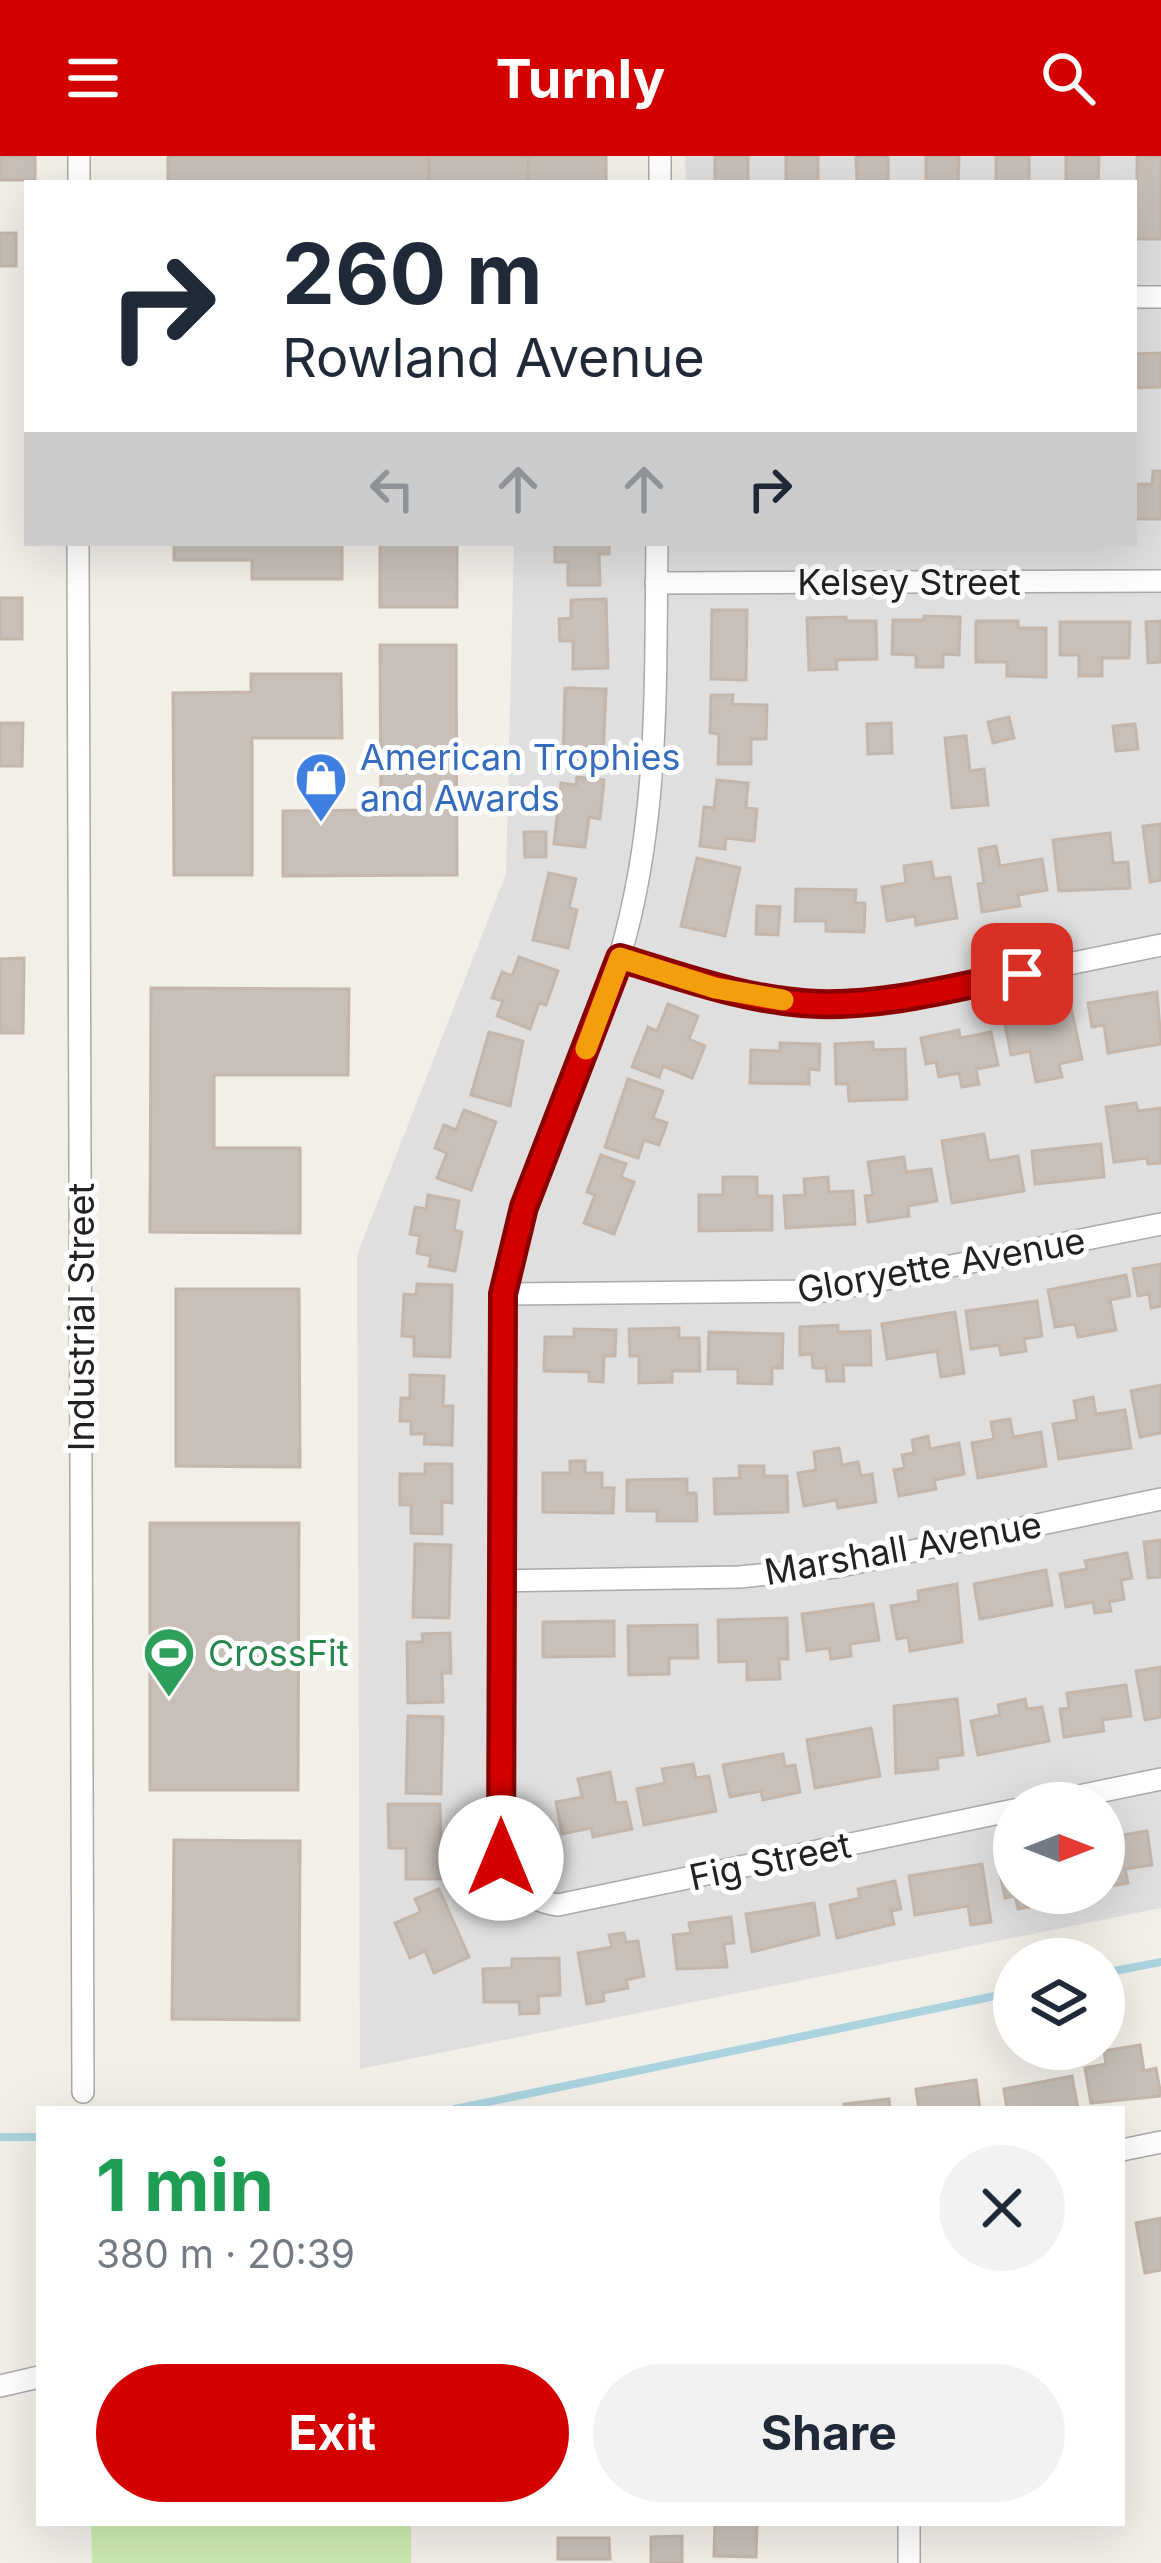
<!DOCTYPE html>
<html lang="en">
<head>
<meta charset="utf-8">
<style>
	body { margin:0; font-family:Inter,sans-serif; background:#f2f2f3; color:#1f2937; height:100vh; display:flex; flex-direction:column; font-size:45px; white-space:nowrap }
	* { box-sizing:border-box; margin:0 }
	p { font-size:39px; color:#747a83 }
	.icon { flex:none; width:66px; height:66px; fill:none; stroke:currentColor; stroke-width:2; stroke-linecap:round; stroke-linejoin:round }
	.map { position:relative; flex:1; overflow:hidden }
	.sheet { position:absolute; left:36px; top:1950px; width:1089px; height:420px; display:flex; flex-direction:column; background:#fff; border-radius:0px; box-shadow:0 12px 48px #0002 }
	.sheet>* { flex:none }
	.banner { position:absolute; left:24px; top:24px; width:1113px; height:366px; border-radius:0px; box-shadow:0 12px 48px #0002; background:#fff; color:#1f2937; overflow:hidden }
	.needle { width:78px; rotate:90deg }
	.fabs { position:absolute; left:993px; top:1626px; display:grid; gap:24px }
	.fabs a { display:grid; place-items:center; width:132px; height:132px; border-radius:50%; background:#fff; box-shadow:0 12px 48px #0002; font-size:60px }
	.pin { position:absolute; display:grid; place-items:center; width:102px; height:102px; color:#fff; margin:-51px; border-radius:24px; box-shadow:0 6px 18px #0006 }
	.me { position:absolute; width:132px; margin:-66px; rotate:0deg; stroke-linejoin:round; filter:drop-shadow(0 0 9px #0008) }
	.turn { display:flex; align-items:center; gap:42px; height:252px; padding:0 60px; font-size:54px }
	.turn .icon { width:156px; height:156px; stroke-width:2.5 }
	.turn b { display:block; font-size:84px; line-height:102px }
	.lanes { display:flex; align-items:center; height:114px; padding:0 60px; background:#0003; justify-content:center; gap:60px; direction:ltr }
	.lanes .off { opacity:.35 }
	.round { display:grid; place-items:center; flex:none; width:126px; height:126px; border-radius:63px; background:#f2f2f3 }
	.head { display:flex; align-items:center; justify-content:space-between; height:204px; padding:0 60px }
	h1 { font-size:72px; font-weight:700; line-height:90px; color:#1e9e55 }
	.action { display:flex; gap:24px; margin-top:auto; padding:24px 60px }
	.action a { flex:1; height:138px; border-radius:72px; background:#d40000; color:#fff; font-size:48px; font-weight:700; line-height:138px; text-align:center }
	.action a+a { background:#f2f2f3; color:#1f2937 }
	header { display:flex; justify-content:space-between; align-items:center; height:156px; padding:0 60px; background:#d40000; color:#fff; font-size:54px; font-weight:700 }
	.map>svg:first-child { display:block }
	.residential { fill:#e0dfdf; fill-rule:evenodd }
	.grass { fill:#cdebb0 }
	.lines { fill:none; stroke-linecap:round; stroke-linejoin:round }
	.stream { stroke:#aad3df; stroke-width:8 }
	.building { fill:#c7bfb8; stroke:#c4b6ab; stroke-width:3 }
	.minor-casing { stroke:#a9a9a9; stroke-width:24 }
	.minor { stroke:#fff; stroke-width:21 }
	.route-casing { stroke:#8a0000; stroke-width:30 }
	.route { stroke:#d40000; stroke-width:21 }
	.slow { stroke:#f59e0b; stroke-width:21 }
	.labels { text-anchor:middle; stroke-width:10; stroke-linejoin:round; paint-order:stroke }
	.street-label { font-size:36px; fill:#222; stroke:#fff }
	.shop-label { font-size:36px; fill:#366cbe; stroke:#fff; text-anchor:start }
	.leisure-label { font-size:36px; fill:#27864d; stroke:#fff; text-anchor:start }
</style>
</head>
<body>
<header><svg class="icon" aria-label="menu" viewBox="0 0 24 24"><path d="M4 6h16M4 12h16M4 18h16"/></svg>Turnly<svg class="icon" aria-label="search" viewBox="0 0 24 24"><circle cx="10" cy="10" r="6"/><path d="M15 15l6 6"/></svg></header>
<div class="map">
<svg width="1161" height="2407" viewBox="0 0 1161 2407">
	<rect width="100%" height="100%" fill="#f2efe9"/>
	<path class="residential" d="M685,0H1161V1752L360,1913L357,1099L506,718L514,387H1134V27H686ZM1014,1647H1104V1737H1014Z"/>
	<polygon class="grass" points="91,2367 411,2367 411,2407 92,2407"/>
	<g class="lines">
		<g class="stream">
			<polyline points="1104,1817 1161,1806"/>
			<polyline points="455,1953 1014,1836"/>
			<polyline points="0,1981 39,1981"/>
		</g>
	</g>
	<g class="building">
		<rect x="0" y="0" width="35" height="24"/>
		<rect x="168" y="0" width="438" height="27"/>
		<rect x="429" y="0" width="99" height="27"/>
		<rect x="715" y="0" width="33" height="27"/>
		<rect x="786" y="0" width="32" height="27"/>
		<polygon points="856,0 888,0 888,27 857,27"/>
		<polygon points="926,0 959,0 958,27 926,27"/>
		<rect x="996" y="0" width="33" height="27"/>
		<polygon points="1066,0 1099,0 1098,27 1066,27"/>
		<polygon points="1137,0 1161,0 1161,83 1134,83 1134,27 1124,26 1137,26"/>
		<rect x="0" y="77" width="16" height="33"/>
		<polygon points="1161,197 1161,231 1134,232 1134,198"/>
		<polygon points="1153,315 1161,315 1161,363 1134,363 1134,328 1152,328"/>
		<polygon points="174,387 342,387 342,423 252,423 252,404 174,404"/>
		<rect x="380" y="387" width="77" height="64"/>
		<polygon points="555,387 609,387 609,398 599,398 600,429 568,429 568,406 555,406"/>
		<rect x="0" y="442" width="22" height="41"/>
		<polygon points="606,443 608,512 573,513 573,485 560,485 559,463 571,462 571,444"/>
		<polygon points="712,454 747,454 746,524 711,523"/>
		<polygon points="924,460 960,461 959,499 943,498 943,511 916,511 916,499 892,498 893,464 924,464"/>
		<polygon points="846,461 846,465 876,465 877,503 836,504 837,513 809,514 807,462"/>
		<polygon points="976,465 1018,465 1018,472 1046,472 1046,521 1007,520 1007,506 976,506"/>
		<polygon points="1161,465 1161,506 1148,507 1146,466"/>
		<polygon points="1060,466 1130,466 1129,502 1102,502 1102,520 1079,520 1079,499 1060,499"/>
		<polygon points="380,489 456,489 457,719 283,720 283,655 381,654"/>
		<polygon points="251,518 341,518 342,582 252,582 252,719 174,719 173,537 251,536"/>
		<polygon points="565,532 606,533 603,604 563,603"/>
		<polygon points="711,539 733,539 732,548 767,549 766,583 751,583 751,608 718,608 719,578 710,577"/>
		<polygon points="1009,561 1014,582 993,587 988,566"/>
		<polygon points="0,567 23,567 22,610 0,610"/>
		<polygon points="891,567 892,597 868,598 867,568"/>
		<polygon points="1135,568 1138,593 1116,595 1113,570"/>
		<polygon points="966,580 970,615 984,613 988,649 952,652 945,582"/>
		<polygon points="577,621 604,624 600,663 589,661 585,691 554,688 561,627 576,629"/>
		<polygon points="717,624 748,627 746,652 757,653 754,685 726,682 725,693 700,690 704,651 714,652"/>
		<polygon points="1161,668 1161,724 1150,726 1143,670"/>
		<polygon points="524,676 546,676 546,701 525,701"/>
		<polygon points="1110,677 1113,707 1128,706 1130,732 1059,735 1053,684"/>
		<polygon points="996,690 1000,710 1042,703 1047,734 1018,739 1020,750 982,756 978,728 984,727 979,693"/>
		<polygon points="697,702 740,712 725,780 681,770"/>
		<polygon points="931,706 934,723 950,721 957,762 916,769 915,760 887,765 882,731 906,727 904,710"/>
		<polygon points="549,717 576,723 569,752 577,754 568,792 533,784"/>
		<polygon points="796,733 856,734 855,747 865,747 864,776 826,775 826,765 795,765"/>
		<polygon points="757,750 780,751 778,779 756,778"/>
		<polygon points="519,801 558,815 546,849 539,847 530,873 497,860 503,845 492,842 502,816 512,820"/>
		<polygon points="24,802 23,877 0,877 0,803"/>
		<polygon points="151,832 349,833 348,919 214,919 214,992 300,992 300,1077 150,1076"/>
		<polygon points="1157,836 1161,888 1108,897 1104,869 1092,871 1088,847"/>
		<polygon points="668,848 698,860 689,883 705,890 692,922 663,910 659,921 632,911 648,871 657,875"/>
		<polygon points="1071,851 1082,903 1059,908 1062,921 1036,926 1030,895 1011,899 1004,864"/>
		<polygon points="959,874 960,882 991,876 998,909 976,913 979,928 962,931 959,917 939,921 936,906 926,908 921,882"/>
		<polygon points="489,876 523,885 510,950 471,939"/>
		<polygon points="873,886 873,894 905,893 907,943 849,945 848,928 836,928 835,888"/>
		<polygon points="780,887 820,888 819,914 809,913 809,928 750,927 751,894 780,895"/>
		<polygon points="628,923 663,935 653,962 667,967 659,989 644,984 638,1002 605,991"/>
		<polygon points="1136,947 1138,955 1161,952 1161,1007 1148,1008 1147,1002 1114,1006 1106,951"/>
		<polygon points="464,954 496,966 471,1034 437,1022 447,997 435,992 444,969 456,974"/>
		<polygon points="984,978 989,1005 1018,1000 1024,1035 952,1047 942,985"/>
		<polygon points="1101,988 1104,1021 1035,1028 1032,995"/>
		<polygon points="601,999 626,1008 621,1021 634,1026 614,1078 584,1067 595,1039 587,1036"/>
		<polygon points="904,1001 906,1016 931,1013 937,1045 908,1050 909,1060 868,1066 865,1040 873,1039 868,1006"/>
		<polygon points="723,1021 757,1021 757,1040 772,1040 772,1074 699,1075 699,1039 723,1039"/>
		<polygon points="828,1021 829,1036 853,1035 855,1068 786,1072 784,1040 805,1039 804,1023"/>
		<polygon points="428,1039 459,1045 454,1074 462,1076 455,1115 429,1110 431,1100 417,1097 420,1080 410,1078 415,1051 426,1053"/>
		<polygon points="1161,1108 1161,1150 1151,1152 1149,1138 1138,1140 1133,1113"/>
		<polygon points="1126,1119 1130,1140 1110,1144 1116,1174 1078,1181 1075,1168 1055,1171 1048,1134"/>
		<polygon points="417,1128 452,1129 450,1201 414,1200 414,1181 402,1180 404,1138 416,1139"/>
		<polygon points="176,1133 299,1133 300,1311 176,1310"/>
		<polygon points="1037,1145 1042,1180 1024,1183 1026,1195 1001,1199 999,1189 971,1193 966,1155"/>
		<polygon points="955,1156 964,1217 941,1221 937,1195 887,1203 882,1168"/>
		<polygon points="838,1169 838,1176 870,1175 871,1209 843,1209 844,1225 827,1225 826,1212 813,1212 812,1198 800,1199 800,1171"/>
		<polygon points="679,1172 679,1182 699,1182 700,1215 672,1215 672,1226 639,1227 639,1200 630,1200 629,1173"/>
		<polygon points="574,1173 616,1174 615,1200 604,1200 603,1226 589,1225 589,1216 544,1215 545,1181 574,1181"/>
		<polygon points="709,1176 783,1178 782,1212 772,1212 772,1228 738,1227 738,1213 708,1213"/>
		<polygon points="410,1219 444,1220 443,1250 453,1250 452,1289 424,1288 425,1278 411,1278 411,1265 400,1265 401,1242 410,1242"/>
		<polygon points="1161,1229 1161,1277 1140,1281 1131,1235"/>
		<polygon points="1093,1241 1096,1258 1125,1254 1131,1292 1059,1303 1053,1268 1077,1264 1074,1245"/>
		<polygon points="1010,1263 1013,1281 1041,1276 1046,1310 978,1322 972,1287 994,1283 991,1266"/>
		<polygon points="928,1280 930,1293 959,1287 964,1318 934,1324 936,1333 899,1340 894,1314 905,1312 902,1299 914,1297 912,1284"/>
		<polygon points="839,1292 842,1309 858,1306 861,1320 872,1318 876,1346 838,1352 836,1344 804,1350 798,1317 816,1314 814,1296"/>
		<polygon points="570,1305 585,1305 585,1317 602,1317 602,1332 614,1332 613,1357 543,1356 543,1317 570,1317"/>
		<polygon points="425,1308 452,1308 452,1347 442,1346 442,1378 411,1377 411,1349 400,1349 400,1318 425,1318"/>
		<polygon points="739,1310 764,1310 764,1320 787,1320 788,1356 715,1358 714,1323 740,1322"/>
		<polygon points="687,1323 687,1337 696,1337 697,1365 657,1365 657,1355 627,1355 627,1324"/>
		<polygon points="150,1367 299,1367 298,1634 150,1634"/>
		<polygon points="1161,1384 1161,1421 1148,1422 1144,1386"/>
		<polygon points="415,1388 451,1389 449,1462 413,1461"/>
		<polygon points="1127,1397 1132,1422 1121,1424 1124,1443 1109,1446 1111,1455 1095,1457 1093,1446 1066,1451 1060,1418 1087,1413 1085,1405"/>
		<polygon points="1046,1414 1052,1449 980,1463 974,1428"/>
		<polygon points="957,1428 962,1486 910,1495 908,1481 897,1483 891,1450 919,1445 918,1435"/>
		<polygon points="873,1448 879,1484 850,1488 851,1500 831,1503 829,1492 807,1495 802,1458"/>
		<polygon points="787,1462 788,1503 779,1503 780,1523 747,1524 747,1505 719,1506 718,1464"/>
		<polygon points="614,1465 614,1500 543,1501 543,1466"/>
		<polygon points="697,1469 698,1502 669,1502 669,1518 629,1519 628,1470"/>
		<polygon points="450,1477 451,1517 442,1517 443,1546 408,1547 407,1486 423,1486 422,1478"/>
		<polygon points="1161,1511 1161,1561 1145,1564 1136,1515"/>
		<polygon points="1126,1529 1131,1560 1102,1564 1104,1575 1064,1581 1060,1553 1069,1552 1067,1537"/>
		<polygon points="957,1543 963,1599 937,1602 938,1613 896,1617 894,1550"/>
		<polygon points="1025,1543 1027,1553 1042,1551 1049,1585 978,1599 971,1565 1000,1559 998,1549"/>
		<polygon points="408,1560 443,1561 441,1638 406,1637"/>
		<polygon points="871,1572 880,1620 815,1632 807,1584"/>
		<polygon points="783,1598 785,1611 795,1609 800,1636 763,1644 761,1635 730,1641 723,1609"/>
		<polygon points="693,1608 696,1622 709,1620 716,1655 644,1669 637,1633 665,1627 662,1613"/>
		<polygon points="610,1616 616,1647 626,1646 632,1673 593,1681 591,1672 562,1678 556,1646 582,1641 578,1623"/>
		<polygon points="388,1648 440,1648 442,1723 406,1723 406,1692 389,1692"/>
		<polygon points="1147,1675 1152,1709 1125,1713 1128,1727 1106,1731 1104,1682"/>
		<polygon points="174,1684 300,1685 299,1864 172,1863"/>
		<polygon points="1014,1699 1014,1737 1046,1737 1049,1747 1018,1753 1015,1740 1005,1742 997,1703"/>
		<polygon points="982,1708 991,1766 971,1769 968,1750 915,1759 909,1720"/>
		<polygon points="895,1725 901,1753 891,1755 894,1768 837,1782 830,1749 860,1742 858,1733"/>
		<polygon points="439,1733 469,1801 434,1817 425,1795 410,1802 395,1767 421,1756 415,1743"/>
		<polygon points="814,1747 819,1779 752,1796 746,1758"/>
		<polygon points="731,1761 734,1787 724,1788 727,1811 677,1813 673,1779 691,1777 689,1767"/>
		<polygon points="624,1777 626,1786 638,1785 644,1820 626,1824 628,1832 603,1837 604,1845 587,1848 578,1797 612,1791 609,1779"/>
		<polygon points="559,1802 560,1839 538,1840 539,1857 520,1858 519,1846 484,1846 483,1813 512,1812 512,1803"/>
		<polygon points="1140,1889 1144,1915 1156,1912 1161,1940 1091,1947 1085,1912 1106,1908 1104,1895"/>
		<polygon points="1072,1920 1078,1953 1007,1953 1004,1933"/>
		<polygon points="976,1924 980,1953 919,1953 916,1933"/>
		<polygon points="889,1943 890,1953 845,1953 844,1948"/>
		<polygon points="1161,2062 1161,2114 1145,2117 1136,2067"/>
		<polygon points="715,2367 757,2367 756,2401 714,2400"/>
		<polygon points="682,2380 682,2407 651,2407 651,2381"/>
		<polygon points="558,2382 609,2382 610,2403 558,2403"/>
	</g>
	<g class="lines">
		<g class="minor-casing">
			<g id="minor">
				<polyline points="79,27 79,0"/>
				<polyline points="660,27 660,0"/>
				<polyline points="1134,141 1161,141"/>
				<polyline points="78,387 83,1936"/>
				<path d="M657,387C655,528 660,666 619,803C585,917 524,1020 503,1138L501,1702C511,1730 529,1745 558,1749L1014,1654"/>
				<polyline points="656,427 1161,425"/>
				<polyline points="619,802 715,832 818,848 883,846 1161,789"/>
				<polyline points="503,1138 826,1135 1161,1068"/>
				<polyline points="500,1425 740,1421 836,1411 1161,1343"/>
				<polyline points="1045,1647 1161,1623"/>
				<polyline points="1122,1994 1161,1986"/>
				<polyline points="0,2230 39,2221"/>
				<polyline points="909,2367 909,2407"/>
			</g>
		</g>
		<use href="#minor" class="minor"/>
	</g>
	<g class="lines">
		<g class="route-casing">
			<path id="route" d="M501,1702L503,1138L524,1051L620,802C685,822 751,846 819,848C888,850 955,831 1022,818"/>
		</g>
		<use href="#route" class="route"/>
		<polyline class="slow" points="586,893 620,802 715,832 783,844"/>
	</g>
	<defs>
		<g id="shop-pin" transform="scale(2.7)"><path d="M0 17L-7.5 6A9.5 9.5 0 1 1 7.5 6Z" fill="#3f7fe0" stroke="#fff"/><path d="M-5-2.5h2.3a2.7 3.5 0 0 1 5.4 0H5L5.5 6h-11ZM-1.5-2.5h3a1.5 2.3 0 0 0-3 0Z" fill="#fff"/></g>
		<g id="stadium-pin" transform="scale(2.7)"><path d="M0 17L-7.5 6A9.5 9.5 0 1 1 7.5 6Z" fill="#2e9e5b" stroke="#fff"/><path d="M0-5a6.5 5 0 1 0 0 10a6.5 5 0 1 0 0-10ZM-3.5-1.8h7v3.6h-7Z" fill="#fff"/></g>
	</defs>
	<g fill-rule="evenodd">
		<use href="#shop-pin" x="321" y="622"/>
		<use href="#stadium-pin" x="169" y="1497"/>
	</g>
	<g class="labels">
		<g class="street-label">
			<text x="909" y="439">Kelsey Street</text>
			<text transform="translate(941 1109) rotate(-10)" y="13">Gloryette Avenue</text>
			<text transform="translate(81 1161) rotate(-90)" y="13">Industrial Street</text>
			<text transform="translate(903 1392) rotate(-10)" y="13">Marshall Avenue</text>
			<text transform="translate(770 1705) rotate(-12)" y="13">Fig Street</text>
		</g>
		<g class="shop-label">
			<text x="360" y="614">American Trophies<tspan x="360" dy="41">and Awards</tspan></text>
		</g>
		<g class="leisure-label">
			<text x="208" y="1510">CrossFit</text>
		</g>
	</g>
</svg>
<div class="fabs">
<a><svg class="needle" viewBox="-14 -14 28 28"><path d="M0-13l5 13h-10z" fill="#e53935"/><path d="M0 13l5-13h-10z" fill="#747a83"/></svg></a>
<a><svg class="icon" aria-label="layers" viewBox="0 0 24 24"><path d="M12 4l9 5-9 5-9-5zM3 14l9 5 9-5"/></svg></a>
</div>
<div class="pin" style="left:1022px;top:818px;background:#d93025"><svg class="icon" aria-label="arrive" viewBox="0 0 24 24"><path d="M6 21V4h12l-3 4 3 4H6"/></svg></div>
<svg class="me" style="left:501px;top:1702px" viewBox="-20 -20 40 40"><circle r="19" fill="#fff"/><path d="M0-13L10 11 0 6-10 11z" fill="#d40000"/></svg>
<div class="banner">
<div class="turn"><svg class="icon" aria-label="right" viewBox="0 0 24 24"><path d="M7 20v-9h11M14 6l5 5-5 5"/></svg><div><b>260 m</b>Rowland Avenue</div></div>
<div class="lanes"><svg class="icon off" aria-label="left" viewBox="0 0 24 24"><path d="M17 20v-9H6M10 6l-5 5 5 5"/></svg><svg class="icon off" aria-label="ahead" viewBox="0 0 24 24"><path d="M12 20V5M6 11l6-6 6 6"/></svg><svg class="icon off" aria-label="ahead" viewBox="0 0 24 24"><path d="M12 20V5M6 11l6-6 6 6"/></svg><svg class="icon" aria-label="right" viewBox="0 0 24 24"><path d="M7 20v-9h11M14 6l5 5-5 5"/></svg></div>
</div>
<section class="sheet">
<div class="head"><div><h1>1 min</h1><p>380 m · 20:39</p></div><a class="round"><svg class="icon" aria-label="close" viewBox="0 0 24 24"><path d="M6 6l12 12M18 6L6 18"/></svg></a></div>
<div class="action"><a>Exit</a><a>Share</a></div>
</section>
</div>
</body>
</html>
